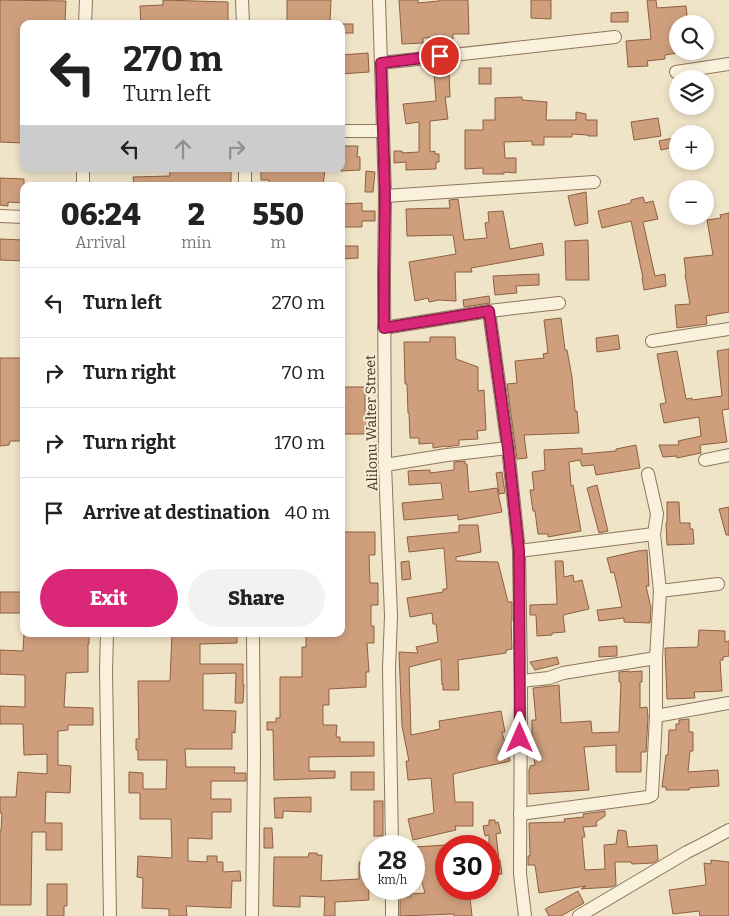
<!DOCTYPE html>
<html lang="en">
<head>
<meta charset="utf-8">
<style>
	body { margin:0; font-family:Bitter,serif; background:#f2f2f2; color:#222; height:100vh; display:flex; flex-direction:column; font-size:19px; white-space:nowrap }
	* { box-sizing:border-box; margin:0 }
	p { font-size:16px; color:#767676 }
	.icon { flex:none; width:28px; height:28px; fill:none; stroke:currentColor; stroke-width:2; stroke-linecap:round; stroke-linejoin:round }
	.map { position:relative; flex:1; overflow:hidden }
	.drawer { position:absolute; left:20px; top:182px; width:325px; height:455px; display:flex; flex-direction:column; background:#fff; border-radius:10px; box-shadow:0 2px 8px #0003 }
	.drawer>* { flex:none }
	.hud { position:absolute; left:20px; top:20px; width:325px; height:152px; border-radius:10px; box-shadow:0 2px 8px #0003; background:#fff; color:#222; overflow:hidden }
	.fabs { position:absolute; left:669px; top:15px; display:grid; gap:10px }
	.fabs a { display:grid; place-items:center; width:45px; height:45px; border-radius:50%; background:#fff; box-shadow:0 2px 8px #0003; font-size:25px }
	.speed { position:absolute; left:360px; top:835px; display:flex; gap:10px; font-size:25px; font-weight:700; text-align:center }
	.speed>* { display:grid; place-content:center; width:65px; height:65px; border-radius:50%; background:#fff; box-shadow:0 2px 8px #0003; line-height:1 }
	.speed small { font-size:12px; font-weight:400 }
	.speed .limit { border:8px solid #d22; background:#fff; color:#111 }
	.pin { position:absolute; display:grid; place-items:center; width:42px; height:42px; color:#fff; margin:-21px; border:2px solid #fff; border-radius:50%; box-shadow:0 1px 5px #0007 }
	.me { position:absolute; width:55px; margin:-28px; rotate:0deg; stroke-linejoin:round; filter:drop-shadow(0 0 4px #0008) }
	.turn { display:flex; align-items:center; gap:18px; height:105px; padding:0 20px; font-size:22px }
	.turn .icon { width:65px; height:65px; stroke-width:2.5 }
	.turn b { display:block; font-size:35px; line-height:42px }
	.lanes { display:flex; align-items:center; height:48px; padding:0 20px; background:#0003; justify-content:center; gap:25px; direction:ltr }
	.lanes .off { opacity:.35 }
	.eta { display:flex; justify-content:space-evenly; align-items:center; height:85px; text-align:center }
	.eta b { font-size:30px; font-weight:800; line-height:35px }
	.primary-button { display:flex; gap:10px; margin-top:auto; padding:10px 20px }
	.primary-button a { flex:1; height:58px; border-radius:30px; background:#db2777; color:#fff; font-size:20px; font-weight:800; line-height:58px; text-align:center }
	.primary-button a+a { background:#f2f2f2; color:#222 }
	ul { padding:0; list-style:none }
	li { display:flex; align-items:center; gap:15px; height:70px; padding:0 20px; border-top:1px solid #e0e0e0 }
	li div { flex:1 }
	li b { display:block; font-size:19px }
	li em { font-style:normal }
	.map>svg:first-child { display:block }
	.building { fill:#cf9f7d; stroke:#8d5f41 }
	.lines { fill:none; stroke-linecap:round; stroke-linejoin:round }
	.minor-casing { stroke:#8d765c; stroke-width:14 }
	.minor { stroke:#faf1dc; stroke-width:12 }
	.route-casing { stroke:#8e194d; stroke-width:12 }
	.route { stroke:#db2777; stroke-width:9 }
	.labels { text-anchor:middle; stroke-width:4; stroke-linejoin:round; paint-order:stroke }
	.street-label { font-size:14px; fill:#3d2e20; stroke:#f7eed8 }
</style>
</head>
<body>
<div class="map">
<svg width="729" height="916" viewBox="0 0 729 916">
	<rect width="100%" height="100%" fill="#f0e4c8"/>
	<g class="building">
		<polygon points="0,0 66,1 65,23 24,23 24,143 0,142"/>
		<polygon points="163,0 228,2 228,22 174,22 174,23 160,23 160,24 141,24 140,6 163,5"/>
		<polygon points="287,0 331,0 330,22 287,22"/>
		<polygon points="399,0 418,0 418,3 439,1 439,0 468,0 469,34 453,34 453,39 442,39 442,37 423,38 423,43 402,44"/>
		<polygon points="531,0 551,0 551,19 531,18"/>
		<polygon points="647,0 656,0 657,8 686,6 688,24 678,24 678,53 665,55 665,59 647,61 648,66 628,67 626,41 651,39"/>
		<polygon points="628,12 628,22 611,22 611,13"/>
		<rect x="341" y="24" width="12" height="9"/>
		<polygon points="368,53 369,72 341,74 341,55"/>
		<rect x="479" y="68" width="12" height="16"/>
		<polygon points="449,71 450,97 445,97 448,119 430,121 430,152 435,151 435,154 439,154 439,162 436,162 436,169 406,170 406,162 394,163 394,151 402,151 402,153 419,152 419,122 406,124 403,104 436,101 434,72"/>
		<polygon points="522,97 522,100 547,102 546,120 576,120 576,112 586,114 586,120 597,120 597,136 588,136 588,135 572,134 572,137 544,137 544,145 532,145 532,141 504,142 505,158 516,158 516,173 504,172 504,174 483,174 483,168 465,169 465,130 483,130 483,120 495,120 495,98"/>
		<polygon points="658,118 661,136 634,140 631,122"/>
		<polygon points="678,137 678,146 661,150 659,141"/>
		<polygon points="341,146 358,146 357,157 360,157 360,170 341,171"/>
		<polygon points="169,169 231,169 231,186 134,186 133,177 170,176"/>
		<polygon points="261,169 325,169 323,186 269,186 269,180 261,180"/>
		<polygon points="366,171 375,172 373,192 365,192"/>
		<polygon points="0,178 24,179 24,203 8,202 8,206 0,205"/>
		<polygon points="586,192 588,223 575,226 568,196"/>
		<polygon points="643,197 645,203 653,201 658,219 643,222 655,276 665,274 666,286 644,290 642,278 643,278 631,221 602,228 598,211 631,203 631,200"/>
		<polygon points="458,199 464,240 487,238 485,223 489,222 488,212 503,211 510,249 542,243 544,255 471,268 472,272 455,272 456,301 439,300 429,302 428,298 415,301 409,262 456,254 453,235 407,236 406,209 450,208 449,200"/>
		<polygon points="362,203 362,211 375,211 375,221 362,221 362,227 341,227 341,204"/>
		<polygon points="729,213 729,312 706,316 707,324 677,328 675,305 690,304 685,274 686,274 684,258 713,255 707,220 721,218 720,215"/>
		<polygon points="0,239 24,240 24,261 0,260"/>
		<polygon points="588,240 589,280 566,280 565,241"/>
		<polygon points="341,246 358,246 358,258 341,259"/>
		<polygon points="539,274 539,285 516,286 517,293 495,295 493,276"/>
		<polygon points="489,296 490,303 464,307 463,300"/>
		<polygon points="561,318 565,350 567,350 572,377 575,411 577,411 579,433 524,435 527,458 517,459 507,384 517,383 515,361 544,358 543,354 548,353 544,320"/>
		<polygon points="618,335 620,349 597,352 596,338"/>
		<polygon points="430,337 455,337 456,359 478,367 478,391 484,390 486,430 477,431 478,439 459,440 459,445 446,447 446,446 433,448 433,443 419,444 419,438 410,438 409,413 408,413 407,384 405,384 404,342 430,342"/>
		<polygon points="729,349 729,409 722,410 727,442 700,445 701,453 677,458 677,456 663,457 659,445 679,445 678,441 701,436 699,417 664,423 660,404 666,403 657,354 677,351 686,399 692,398 692,400 722,396 717,351"/>
		<polygon points="0,358 21,358 21,386 24,386 24,441 10,441 9,445 0,446"/>
		<polygon points="341,387 365,387 365,416 368,416 368,423 374,423 374,434 341,434"/>
		<polygon points="636,445 640,468 596,475 594,465 582,466 580,460 569,462 571,486 573,485 581,531 548,537 548,534 538,534 535,511 533,511 530,490 534,490 532,472 545,470 544,450 582,448 582,454 616,451 616,449"/>
		<polygon points="465,461 465,464 467,464 469,492 497,488 502,512 458,520 458,515 404,520 402,503 443,499 441,483 409,485 408,471 430,470 430,473 454,470 454,462"/>
		<polygon points="502,472 505,493 499,494 496,473"/>
		<polygon points="597,485 608,531 599,533 587,488"/>
		<polygon points="667,502 679,502 680,523 690,523 690,529 693,529 694,544 667,545 666,523 667,523"/>
		<polygon points="729,507 729,535 726,535 719,509"/>
		<polygon points="459,525 478,525 481,552 456,557 456,561 498,562 508,602 512,602 512,621 511,621 512,649 506,650 506,653 458,660 459,690 443,690 443,684 442,685 441,659 409,667 411,735 440,729 439,721 501,711 505,732 502,732 510,761 453,774 455,802 473,802 473,826 455,826 456,830 413,840 408,819 434,813 431,778 408,780 406,761 409,761 402,726 399,652 418,653 416,647 438,642 436,624 433,624 432,613 410,617 407,598 443,592 443,589 447,589 444,548 409,552 407,537 459,532"/>
		<polygon points="341,532 375,532 375,555 369,555 370,583 378,583 378,605 371,605 371,626 374,626 374,643 367,643 369,672 366,672 366,687 329,689 329,705 323,705 323,725 337,725 336,737 340,737 340,742 374,742 374,756 309,757 309,771 335,771 335,778 274,780 273,730 267,730 267,722 276,722 276,718 280,718 280,677 302,677 302,647 306,647 306,634 341,634"/>
		<polygon points="647,550 649,586 646,586 651,608 650,623 624,622 624,618 599,621 597,610 622,607 614,572 611,573 607,558 638,551"/>
		<polygon points="409,561 411,579 402,580 401,562"/>
		<polygon points="555,561 563,561 564,577 573,575 574,582 582,580 589,609 563,615 565,632 552,633 552,635 537,636 536,615 530,615 530,605 557,604"/>
		<rect x="0" y="592" width="24" height="21"/>
		<polygon points="699,630 725,631 725,642 729,641 729,656 723,657 723,660 720,660 722,691 694,692 695,698 667,699 665,648 697,647 698,646"/>
		<polygon points="24,634 89,634 89,644 88,644 88,672 66,673 64,707 93,708 93,725 68,725 68,730 58,731 58,765 71,766 70,793 46,792 45,823 62,823 62,850 46,850 46,832 32,832 31,905 0,905 0,831 1,831 2,813 0,813 0,797 16,797 18,772 47,774 47,754 24,755 23,724 0,724 0,706 25,707 25,675 0,674 0,650 23,651"/>
		<polygon points="172,634 237,634 237,643 200,644 200,664 243,664 243,685 244,685 243,703 235,703 236,673 203,674 203,710 236,711 235,733 232,732 232,749 185,749 186,767 235,767 234,773 246,773 246,781 211,781 211,799 231,799 231,812 212,812 212,839 188,838 188,861 207,862 207,856 217,856 217,862 223,862 223,872 240,871 241,881 232,881 231,908 186,906 187,916 169,916 169,909 142,908 143,878 137,877 138,856 172,858 171,819 140,819 140,793 129,793 129,772 143,773 143,789 166,789 167,760 138,760 138,750 136,750 136,739 139,739 138,681 170,681"/>
		<polygon points="617,646 617,656 599,657 599,647"/>
		<polygon points="557,657 559,664 535,670 530,662"/>
		<polygon points="629,671 629,672 642,671 642,682 640,682 640,708 647,707 648,717 646,752 641,752 641,772 616,772 616,745 584,747 589,790 529,794 529,769 530,769 530,766 535,765 530,737 532,737 532,720 536,720 533,688 559,685 561,723 591,721 592,733 619,732 621,682 619,682 619,672"/>
		<polygon points="689,719 689,732 693,732 693,751 690,751 688,772 718,770 719,786 689,788 689,790 666,790 666,787 662,787 666,755 668,755 669,730 676,730 676,724 679,724 679,720"/>
		<rect x="351" y="772" width="23" height="18"/>
		<polygon points="311,797 311,812 283,811 283,818 275,818 274,798"/>
		<rect x="374" y="801" width="9" height="35"/>
		<polygon points="605,811 605,816 596,822 597,826 583,827 585,837 582,837 585,870 605,869 604,845 616,844 618,830 626,831 628,847 657,845 658,860 653,863 632,864 631,862 615,862 616,885 611,887 581,889 586,886 539,893 535,865 528,865 528,856 530,856 529,823 565,822 564,819 584,817 583,814"/>
		<polygon points="489,820 495,820 495,823 498,822 501,833 496,834 499,860 500,860 502,874 489,875 489,835 485,836 483,826 489,825"/>
		<polygon points="264,828 272,828 273,848 264,848"/>
		<polygon points="446,845 446,890 469,889 472,916 454,916 454,914 400,916 400,897 411,897 410,894 425,893 416,861 414,861 414,847"/>
		<polygon points="309,853 317,853 317,855 322,855 321,881 359,879 359,862 371,862 371,871 368,871 369,900 335,902 335,916 324,916 325,897 300,896 300,907 273,906 274,857 308,857"/>
		<polygon points="711,860 729,862 729,916 700,916 699,911 673,914 669,890 706,885 704,863 711,864"/>
		<polygon points="47,884 67,884 67,906 64,906 64,916 47,916"/>
		<polygon points="578,891 584,903 561,916 549,916 545,909"/>
	</g>
	<g class="lines">
		<g class="minor-casing">
			<g id="minor">
				<polyline points="242,0 243,24"/>
				<polyline points="379,0 385,196 384,274 385,465 391,616 389,669 392,846"/>
				<polyline points="85,24 86,0"/>
				<polyline points="381,63 615,37"/>
				<polyline points="676,72 729,64"/>
				<polyline points="341,131 382,131"/>
				<polyline points="245,169 245,186"/>
				<polyline points="83,186 83,169"/>
				<polyline points="385,196 594,182"/>
				<polyline points="0,216 24,217"/>
				<polyline points="489,311 559,303"/>
				<polyline points="384,328 489,311 508,448 519,551 521,681 520,874 525,916"/>
				<polyline points="652,341 729,329"/>
				<polyline points="705,460 729,455"/>
				<polyline points="385,465 447,455 508,448"/>
				<polyline points="648,474 657,514 654,534 660,591 656,658"/>
				<polyline points="519,551 654,534"/>
				<polyline points="660,591 718,584"/>
				<polyline points="107,634 106,671 110,916"/>
				<polyline points="521,681 549,678 563,673 656,658 656,716 729,703"/>
				<polyline points="520,814 648,797 652,795 656,716"/>
				<polyline points="392,889 392,916"/>
				<polyline points="252,916 254,757 253,634"/>
				<polyline points="579,916 687,852 703,844 729,830"/>
			</g>
		</g>
		<use href="#minor" class="minor"/>
	</g>
	<g class="lines">
		<g class="route-casing">
			<polyline id="route" points="440,56 381,63 385,196 384,274 384,328 489,311 508,448 519,551 520,738"/>
		</g>
		<use href="#route" class="route"/>
	</g>
	<g class="labels">
		<g class="street-label">
			<text transform="translate(371 423) rotate(-91)" y="5">Alilonu Walter Street</text>
		</g>
	</g>
</svg>
<div class="fabs">
<a><svg class="icon" aria-label="search" viewBox="0 0 24 24"><circle cx="10" cy="10" r="6"/><path d="M15 15l6 6"/></svg></a>
<a><svg class="icon" aria-label="layers" viewBox="0 0 24 24"><path d="M12 4l9 5-9 5-9-5zM3 14l9 5 9-5"/></svg></a>
<a>+</a>
<a>−</a>
</div>
<div class="speed"><div>28<small>km/h</small></div><div class="limit">30</div></div>
<div class="pin" style="left:440px;top:56px;background:#d93025"><svg class="icon" aria-label="arrive" viewBox="0 0 24 24"><path d="M6 21V4h12l-3 4 3 4H6"/></svg></div>
<svg class="me" style="left:520px;top:738px" viewBox="-20 -20 40 40"><path d="M0-17L14 15 0 8-14 15z" fill="#db2777" stroke="#fff" stroke-width="4"/></svg>
<div class="hud">
<div class="turn"><svg class="icon" aria-label="left" viewBox="0 0 24 24"><path d="M17 20v-9H6M10 6l-5 5 5 5"/></svg><div><b>270 m</b>Turn left</div></div>
<div class="lanes"><svg class="icon" aria-label="left" viewBox="0 0 24 24"><path d="M17 20v-9H6M10 6l-5 5 5 5"/></svg><svg class="icon off" aria-label="ahead" viewBox="0 0 24 24"><path d="M12 20V5M6 11l6-6 6 6"/></svg><svg class="icon off" aria-label="right" viewBox="0 0 24 24"><path d="M7 20v-9h11M14 6l5 5-5 5"/></svg></div>
</div>
<section class="drawer">
<div class="eta">
<div><b>06:24</b><p>Arrival</p></div>
<div><b>2</b><p>min</p></div>
<div><b>550</b><p>m</p></div>
</div>
<ul>
<li><svg class="icon" aria-label="left" viewBox="0 0 24 24"><path d="M17 20v-9H6M10 6l-5 5 5 5"/></svg><div><b>Turn left</b></div><em>270 m</em></li>
<li><svg class="icon" aria-label="right" viewBox="0 0 24 24"><path d="M7 20v-9h11M14 6l5 5-5 5"/></svg><div><b>Turn right</b></div><em>70 m</em></li>
<li><svg class="icon" aria-label="right" viewBox="0 0 24 24"><path d="M7 20v-9h11M14 6l5 5-5 5"/></svg><div><b>Turn right</b></div><em>170 m</em></li>
<li><svg class="icon" aria-label="arrive" viewBox="0 0 24 24"><path d="M6 21V4h12l-3 4 3 4H6"/></svg><div><b>Arrive at destination</b></div><em>40 m</em></li>
</ul>
<div class="primary-button"><a>Exit</a><a>Share</a></div>
</section>
</div>
</body>
</html>
